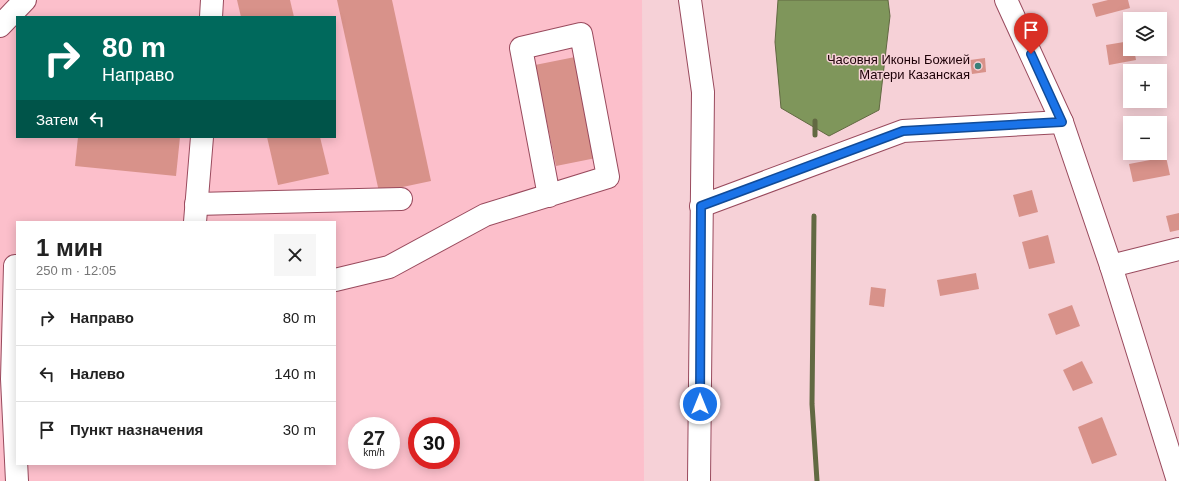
<!DOCTYPE html>
<html lang="ru">
<head>
<meta charset="utf-8">
<style>
	body { margin:0; font-family:Helvetica,sans-serif; background:#f6f6f6; color:#222; height:100vh; display:flex; flex-direction:column; font-size:15px; white-space:nowrap }
	* { box-sizing:border-box; margin:0 }
	p { font-size:13px; color:#767676 }
	.icon { flex:none; width:22px; height:22px; fill:none; stroke:currentColor; stroke-width:2; stroke-linecap:round; stroke-linejoin:round }
	.map { position:relative; flex:1; overflow:hidden }
	.sheet { position:absolute; left:16px; top:221px; width:320px; height:244px; display:flex; flex-direction:column; background:#fff; border-radius:0px; box-shadow:0 2px 10px #0003 }
	.sheet>* { flex:none }
	.guide { position:absolute; left:16px; top:16px; width:320px; height:122px; border-radius:0px; box-shadow:0 2px 10px #0003; background:#00695c; color:#fff; overflow:hidden }
	.fabs { position:absolute; left:1123px; top:12px; display:grid; gap:8px }
	.fabs a { display:grid; place-items:center; width:44px; height:44px; border-radius:0px; background:#fff; box-shadow:0 2px 10px #0003; font-size:20px }
	.speed { position:absolute; left:348px; top:417px; display:flex; gap:8px; font-size:20px; font-weight:700; text-align:center }
	.speed>* { display:grid; place-content:center; width:52px; height:52px; border-radius:50%; background:#fff; box-shadow:0 2px 10px #0003; line-height:1 }
	.speed small { font-size:10px; font-weight:400 }
	.speed .limit { border:6px solid #d22; background:#fff; color:#111 }
	.pin { position:absolute; display:grid; place-items:center; width:34px; height:34px; color:#fff; margin:-41px -17px; border-radius:50% 50% 50% 0; rotate:-45deg; box-shadow:0 0 4px #0007 }
	.pin .icon { rotate:45deg }
	.me { position:absolute; width:44px; margin:-22px; rotate:0deg; stroke-linejoin:round; filter:drop-shadow(0 0 3px #0008) }
	.turn { display:flex; align-items:center; gap:14px; height:84px; padding:0 20px; font-size:18px }
	.turn .icon { width:52px; height:52px; stroke-width:2.5 }
	.turn b { display:block; font-size:28px; line-height:34px }
	.then { display:flex; align-items:center; height:38px; padding:0 20px; background:#0003; gap:8px; font-size:15px }
	.round { display:grid; place-items:center; flex:none; width:42px; height:42px; border-radius:0px; background:#f6f6f6 }
	.summary { display:flex; align-items:center; justify-content:space-between; height:68px; padding:0 20px }
	h1 { font-size:24px; font-weight:700; line-height:30px }
	ul { padding:0; list-style:none }
	li { display:flex; align-items:center; gap:12px; height:56px; padding:0 20px; border-top:1px solid #e0e0e0 }
	li div { flex:1 }
	li b { display:block; font-size:15px }
	li em { font-style:normal }
	.map>svg:first-child { display:block }
	.built { fill:#fcbfcb; fill-rule:evenodd }
	.water { fill:#7f965b; stroke:#626942 }
	.lines { fill:none; stroke-linecap:round; stroke-linejoin:round }
	.stream { stroke:#626942; stroke-width:5 }
	.building { fill:#d8928a }
	.minor-casing { stroke:#994a5d; stroke-width:24 }
	.minor { stroke:#fff; stroke-width:22 }
	.route-casing { stroke:#114b97; stroke-width:10 }
	.route { stroke:#1a73e8; stroke-width:7 }
	.poi-dot { fill:#398079; stroke:#f6d1d7; stroke-width:1.5 }
	.labels { text-anchor:middle; stroke-width:3; stroke-linejoin:round; paint-order:stroke }
	.poi-label { font-size:13px; fill:#1d0108; stroke:#f6d1d7; text-anchor:end }
</style>
</head>
<body>
<div class="map">
<svg width="1179" height="481" viewBox="0 0 1179 481">
	<rect width="100%" height="100%" fill="#f6d1d7"/>
	<path class="built" d="M0,0H642L644,481H0ZM17,17H335V137H17ZM17,222H335V464H17ZM357,426H391V460H357ZM417,426H451V460H417Z"/>
	<polygon class="water" points="778,0 888,0 890,16 879,110 829,136 781,108 775,42"/>
	<g class="lines">
		<g class="stream">
			<polyline points="815,135 815,121"/>
			<polyline points="814,216 812,404 817,481"/>
		</g>
	</g>
	<g class="building">
		<polygon points="237,0 290,0 294,17 241,17"/>
		<polygon points="337,0 392,0 431,181 379,192"/>
		<polygon points="1108,0 1128,0 1130,8 1096,17 1092,4"/>
		<polygon points="1130,41 1130,49 1134,49 1136,60 1109,65 1106,45"/>
		<polygon points="575,57 596,158 556,166 535,65"/>
		<polygon points="985,58 986,72 972,74 970,60"/>
		<polygon points="78,137 180,137 176,176 75,166"/>
		<polygon points="267,137 320,137 329,174 278,185"/>
		<polygon points="1166,157 1170,175 1133,182 1129,164"/>
		<polygon points="1032,190 1038,212 1019,217 1013,195"/>
		<polygon points="1179,213 1179,230 1170,232 1166,216"/>
		<polygon points="1048,235 1055,263 1029,269 1022,242"/>
		<polygon points="976,273 979,289 940,296 937,280"/>
		<polygon points="871,287 886,289 884,307 869,305"/>
		<polygon points="1072,305 1080,326 1056,335 1048,314"/>
		<polygon points="1082,361 1093,383 1073,391 1063,370"/>
		<polygon points="1102,417 1117,455 1092,464 1078,427"/>
	</g>
	<g class="lines">
		<g class="minor-casing">
			<g id="minor">
				<polyline points="690,0 703,92 699,481"/>
				<polyline points="1006,0 1062,122 1111,266 1178,481"/>
				<polyline points="211,17 212,0"/>
				<polyline points="0,26 25,0"/>
				<polyline points="196,204 401,199"/>
				<polyline points="701,206 903,131 1062,122"/>
				<polyline points="195,222 202,137"/>
				<polyline points="15,266 12,379 17,481"/>
				<polyline points="1111,266 1179,249"/>
				<polyline points="335,280 389,267 485,215 608,177 581,34 521,48 549,196"/>
			</g>
		</g>
		<use href="#minor" class="minor"/>
	</g>
	<g class="lines">
		<g class="route-casing">
			<polyline id="route" points="700,404 701,206 903,131 1062,122 1031,54"/>
		</g>
		<use href="#route" class="route"/>
	</g>
	<circle class="poi-dot" cx="978" cy="66" r="4"/>
	<g class="labels">
		<g class="poi-label">
			<text x="970" y="64">Часовня Иконы Божией<tspan x="970" dy="15">Матери Казанская</tspan></text>
		</g>
	</g>
</svg>
<div class="fabs">
<a><svg class="icon" aria-label="layers" viewBox="0 0 24 24"><path d="M12 4l9 5-9 5-9-5zM3 14l9 5 9-5"/></svg></a>
<a>+</a>
<a>−</a>
</div>
<div class="speed"><div>27<small>km/h</small></div><div class="limit">30</div></div>
<div class="pin" style="left:1031px;top:54px;background:#d93025"><svg class="icon" aria-label="arrive" viewBox="0 0 24 24"><path d="M6 21V4h12l-3 4 3 4H6"/></svg></div>
<svg class="me" style="left:700px;top:404px" viewBox="-20 -20 40 40"><circle r="17" fill="#1a73e8" stroke="#fff" stroke-width="3"/><path d="M0-11L8 9 0 5-8 9z" fill="#fff"/></svg>
<div class="guide">
<div class="turn"><svg class="icon" aria-label="right" viewBox="0 0 24 24"><path d="M7 20v-9h11M14 6l5 5-5 5"/></svg><div><b>80 m</b>Направо</div></div>
<div class="then">Затем<svg class="icon" aria-label="left" viewBox="0 0 24 24"><path d="M17 20v-9H6M10 6l-5 5 5 5"/></svg></div>
</div>
<section class="sheet">
<div class="summary"><div><h1>1 мин</h1><p>250 m · 12:05</p></div><a class="round"><svg class="icon" aria-label="close" viewBox="0 0 24 24"><path d="M6 6l12 12M18 6L6 18"/></svg></a></div>
<ul>
<li><svg class="icon" aria-label="right" viewBox="0 0 24 24"><path d="M7 20v-9h11M14 6l5 5-5 5"/></svg><div><b>Направо</b></div><em>80 m</em></li>
<li><svg class="icon" aria-label="left" viewBox="0 0 24 24"><path d="M17 20v-9H6M10 6l-5 5 5 5"/></svg><div><b>Налево</b></div><em>140 m</em></li>
<li><svg class="icon" aria-label="arrive" viewBox="0 0 24 24"><path d="M6 21V4h12l-3 4 3 4H6"/></svg><div><b>Пункт назначения</b></div><em>30 m</em></li>
</ul>
</section>
</div>
</body>
</html>
